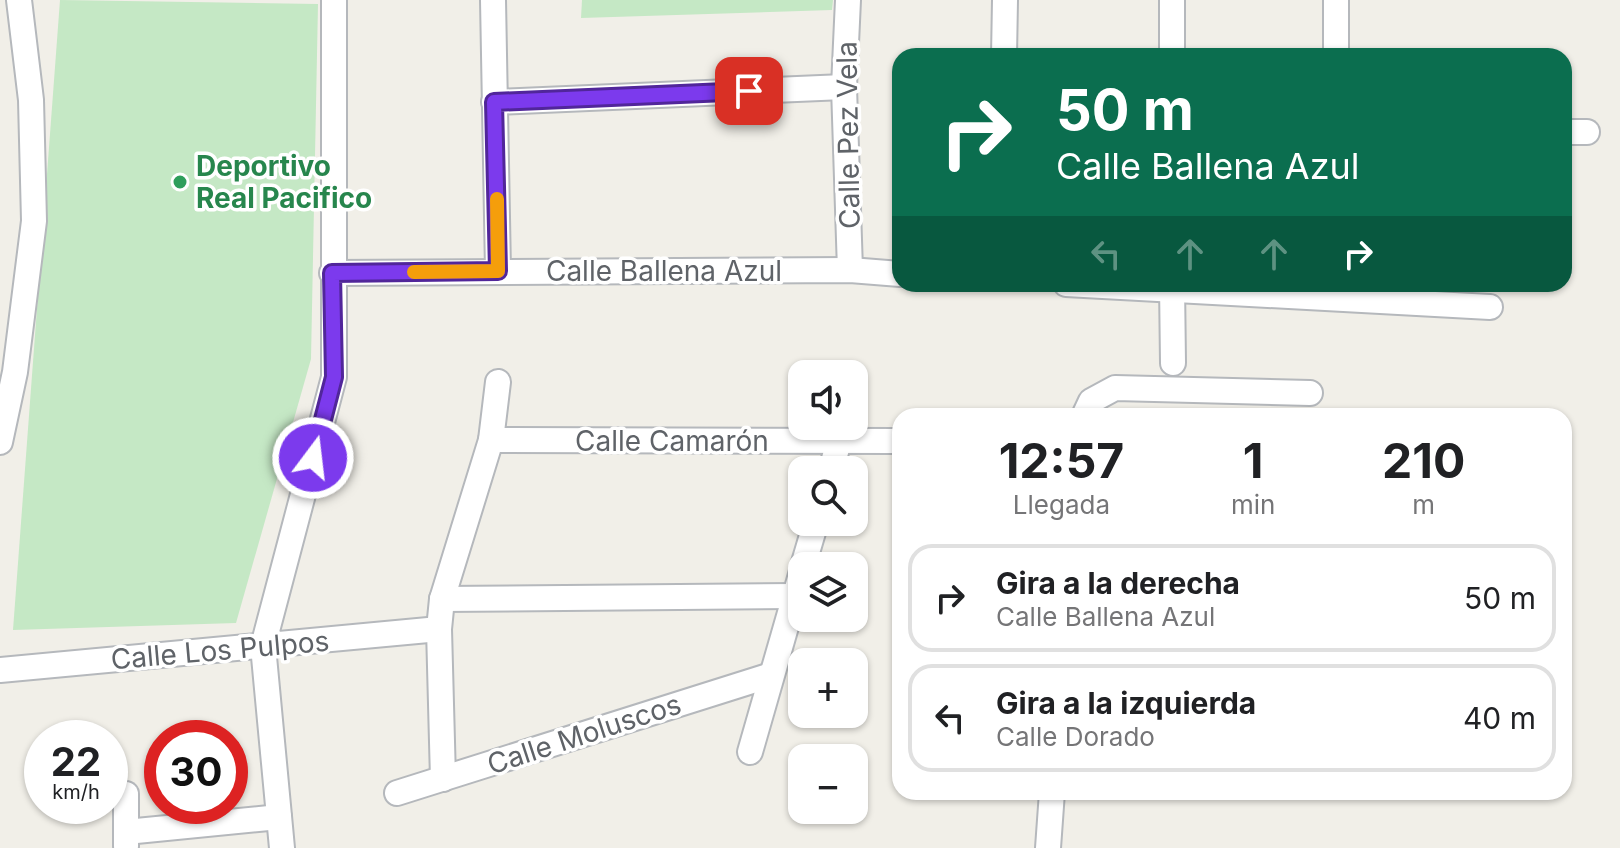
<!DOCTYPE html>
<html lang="es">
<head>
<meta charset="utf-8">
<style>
	body { margin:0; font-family:Inter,sans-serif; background:#f2f2f2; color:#202124; height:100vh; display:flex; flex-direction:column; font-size:30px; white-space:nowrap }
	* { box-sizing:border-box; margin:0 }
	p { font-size:26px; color:#757577 }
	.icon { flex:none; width:44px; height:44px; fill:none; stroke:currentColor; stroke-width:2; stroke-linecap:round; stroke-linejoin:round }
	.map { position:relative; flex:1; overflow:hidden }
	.sheet { position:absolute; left:892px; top:408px; width:680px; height:392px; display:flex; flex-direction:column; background:#fff; border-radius:24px; box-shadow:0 2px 6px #0004 }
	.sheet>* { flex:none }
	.hud { position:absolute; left:892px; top:48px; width:680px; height:244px; border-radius:24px; box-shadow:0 2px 6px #0004; background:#0b6e4f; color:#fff; overflow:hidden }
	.tools { position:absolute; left:788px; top:360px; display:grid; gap:16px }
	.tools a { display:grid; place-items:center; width:80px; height:80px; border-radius:16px; background:#fff; box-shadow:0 2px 6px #0004; font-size:40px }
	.speed { position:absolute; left:24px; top:720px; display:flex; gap:16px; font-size:40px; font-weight:700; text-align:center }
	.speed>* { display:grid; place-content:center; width:104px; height:104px; border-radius:50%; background:#fff; box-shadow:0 2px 6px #0004; line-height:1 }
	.speed small { font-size:20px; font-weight:400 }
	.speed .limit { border:12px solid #d22; background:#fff; color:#111 }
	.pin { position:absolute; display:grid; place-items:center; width:68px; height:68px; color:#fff; margin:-34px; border-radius:16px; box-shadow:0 4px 12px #0006 }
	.me { position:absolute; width:88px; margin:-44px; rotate:15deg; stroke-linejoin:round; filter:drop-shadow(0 0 6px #0008) }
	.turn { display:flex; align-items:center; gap:28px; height:168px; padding:0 32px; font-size:36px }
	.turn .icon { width:104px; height:104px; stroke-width:2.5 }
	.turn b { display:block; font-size:56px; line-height:68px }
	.lanes { display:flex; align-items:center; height:76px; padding:0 32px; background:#0003; justify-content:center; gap:40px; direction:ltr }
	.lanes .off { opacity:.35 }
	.eta { display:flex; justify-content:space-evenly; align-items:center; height:136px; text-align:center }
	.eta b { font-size:48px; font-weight:700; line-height:56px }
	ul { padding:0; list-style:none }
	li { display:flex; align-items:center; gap:24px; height:108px; margin:0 16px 12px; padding:0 16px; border:4px solid #e0e0e0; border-radius:24px }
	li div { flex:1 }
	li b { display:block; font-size:30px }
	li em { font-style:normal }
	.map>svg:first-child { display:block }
	.green { fill:#c5e8c5 }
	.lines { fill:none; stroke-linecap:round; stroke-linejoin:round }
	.street-casing { stroke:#b5b8bc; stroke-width:28 }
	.street { stroke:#fff; stroke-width:24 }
	.route-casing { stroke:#51269a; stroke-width:20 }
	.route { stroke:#7c3aed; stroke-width:14 }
	.slow { stroke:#f59e0b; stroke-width:14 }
	.leisure-dot { fill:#2e9e5b; stroke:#fff; stroke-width:3 }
	.labels { text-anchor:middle; stroke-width:7; stroke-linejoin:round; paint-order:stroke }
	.street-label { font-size:28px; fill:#5f6368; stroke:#fff }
	.leisure-label { font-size:28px; font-weight:bold; fill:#27864d; stroke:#fff; text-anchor:start }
</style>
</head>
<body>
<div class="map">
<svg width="1620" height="848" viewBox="0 0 1620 848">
	<rect width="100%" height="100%" fill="#f1efe8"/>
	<g class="green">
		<polygon points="60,0 318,4 311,359 236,623 13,630"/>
		<polygon points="582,0 833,0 832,10 581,18"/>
	</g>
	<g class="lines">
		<g class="street-casing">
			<g id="street">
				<polyline points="493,0 498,271"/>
				<polyline points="848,0 844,87 850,270"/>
				<polyline points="1336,0 1336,56"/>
				<polyline points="1004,56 1005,0"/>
				<polyline points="1172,56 1172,0"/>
				<polyline points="494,102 844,87"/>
				<polyline points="1564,132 1587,132"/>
				<polyline points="332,273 850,270 900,274"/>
				<polyline points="1066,284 1490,307"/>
				<polyline points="1172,284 1173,363"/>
				<polyline points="1084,416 1091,401 1115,388 1310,393"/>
				<polyline points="491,440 900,441"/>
				<polyline points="0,442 15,372 34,221 31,100 19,0"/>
				<polyline points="831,470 839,441"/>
				<polyline points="803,566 816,522"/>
				<polyline points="442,599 795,596"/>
				<polyline points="0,670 439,629"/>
				<polyline points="750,752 802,571"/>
				<polyline points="443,779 439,629 442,599 491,440 498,382"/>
				<polyline points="397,793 771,675"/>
				<polyline points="126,832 279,817"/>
				<polyline points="126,846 126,794"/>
				<polyline points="282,848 263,646 334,377 334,0"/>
				<polyline points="1048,848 1052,792"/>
			</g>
		</g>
		<use href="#street" class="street"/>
	</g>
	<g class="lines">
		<g class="route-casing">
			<polyline id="route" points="313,458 334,377 332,273 498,271 494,102 749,91"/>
		</g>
		<use href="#route" class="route"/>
		<polyline class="slow" points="414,272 498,271 497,199"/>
	</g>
	<circle class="leisure-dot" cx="180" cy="182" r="8"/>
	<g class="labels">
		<g class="street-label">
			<text transform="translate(848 135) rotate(-91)" y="10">Calle Pez Vela</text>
			<text x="664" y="281">Calle Ballena Azul</text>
			<text x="672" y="451">Calle Camarón</text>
			<text transform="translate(220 650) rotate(-5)" y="10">Calle Los Pulpos</text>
			<text transform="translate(584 734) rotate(-18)" y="10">Calle Moluscos</text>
		</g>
		<g class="leisure-label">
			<text x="196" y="176">Deportivo<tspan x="196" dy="32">Real Pacifico</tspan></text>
		</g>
	</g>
</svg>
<div class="tools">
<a><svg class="icon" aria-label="sound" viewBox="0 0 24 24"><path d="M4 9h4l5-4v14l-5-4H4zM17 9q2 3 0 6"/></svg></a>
<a><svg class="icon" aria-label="search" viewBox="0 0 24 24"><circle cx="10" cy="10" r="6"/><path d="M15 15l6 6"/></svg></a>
<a><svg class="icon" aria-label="layers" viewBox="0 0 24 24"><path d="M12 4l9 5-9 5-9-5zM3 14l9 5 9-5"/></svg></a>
<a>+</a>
<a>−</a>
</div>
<div class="speed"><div>22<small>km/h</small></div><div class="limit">30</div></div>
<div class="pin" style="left:749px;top:91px;background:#d93025"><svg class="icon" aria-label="arrive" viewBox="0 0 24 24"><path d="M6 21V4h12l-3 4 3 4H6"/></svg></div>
<svg class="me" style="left:313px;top:458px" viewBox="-20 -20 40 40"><circle r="17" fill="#7c3aed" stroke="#fff" stroke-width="3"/><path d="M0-11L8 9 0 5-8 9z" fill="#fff"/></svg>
<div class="hud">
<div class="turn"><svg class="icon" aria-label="right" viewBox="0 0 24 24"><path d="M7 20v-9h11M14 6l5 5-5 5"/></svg><div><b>50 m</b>Calle Ballena Azul</div></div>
<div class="lanes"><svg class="icon off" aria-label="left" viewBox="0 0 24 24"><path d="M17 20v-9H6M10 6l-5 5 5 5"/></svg><svg class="icon off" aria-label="ahead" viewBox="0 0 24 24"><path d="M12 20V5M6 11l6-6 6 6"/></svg><svg class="icon off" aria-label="ahead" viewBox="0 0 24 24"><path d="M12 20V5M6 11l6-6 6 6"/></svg><svg class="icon" aria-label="right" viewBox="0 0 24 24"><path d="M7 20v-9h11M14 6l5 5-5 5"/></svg></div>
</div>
<section class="sheet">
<div class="eta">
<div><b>12:57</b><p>Llegada</p></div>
<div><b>1</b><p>min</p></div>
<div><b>210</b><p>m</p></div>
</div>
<ul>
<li><svg class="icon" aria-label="right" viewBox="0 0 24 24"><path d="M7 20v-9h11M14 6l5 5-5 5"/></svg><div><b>Gira a la derecha</b><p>Calle Ballena Azul</p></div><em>50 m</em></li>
<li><svg class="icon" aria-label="left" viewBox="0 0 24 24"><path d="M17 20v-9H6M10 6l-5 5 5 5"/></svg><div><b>Gira a la izquierda</b><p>Calle Dorado</p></div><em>40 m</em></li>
</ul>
</section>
</div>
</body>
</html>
